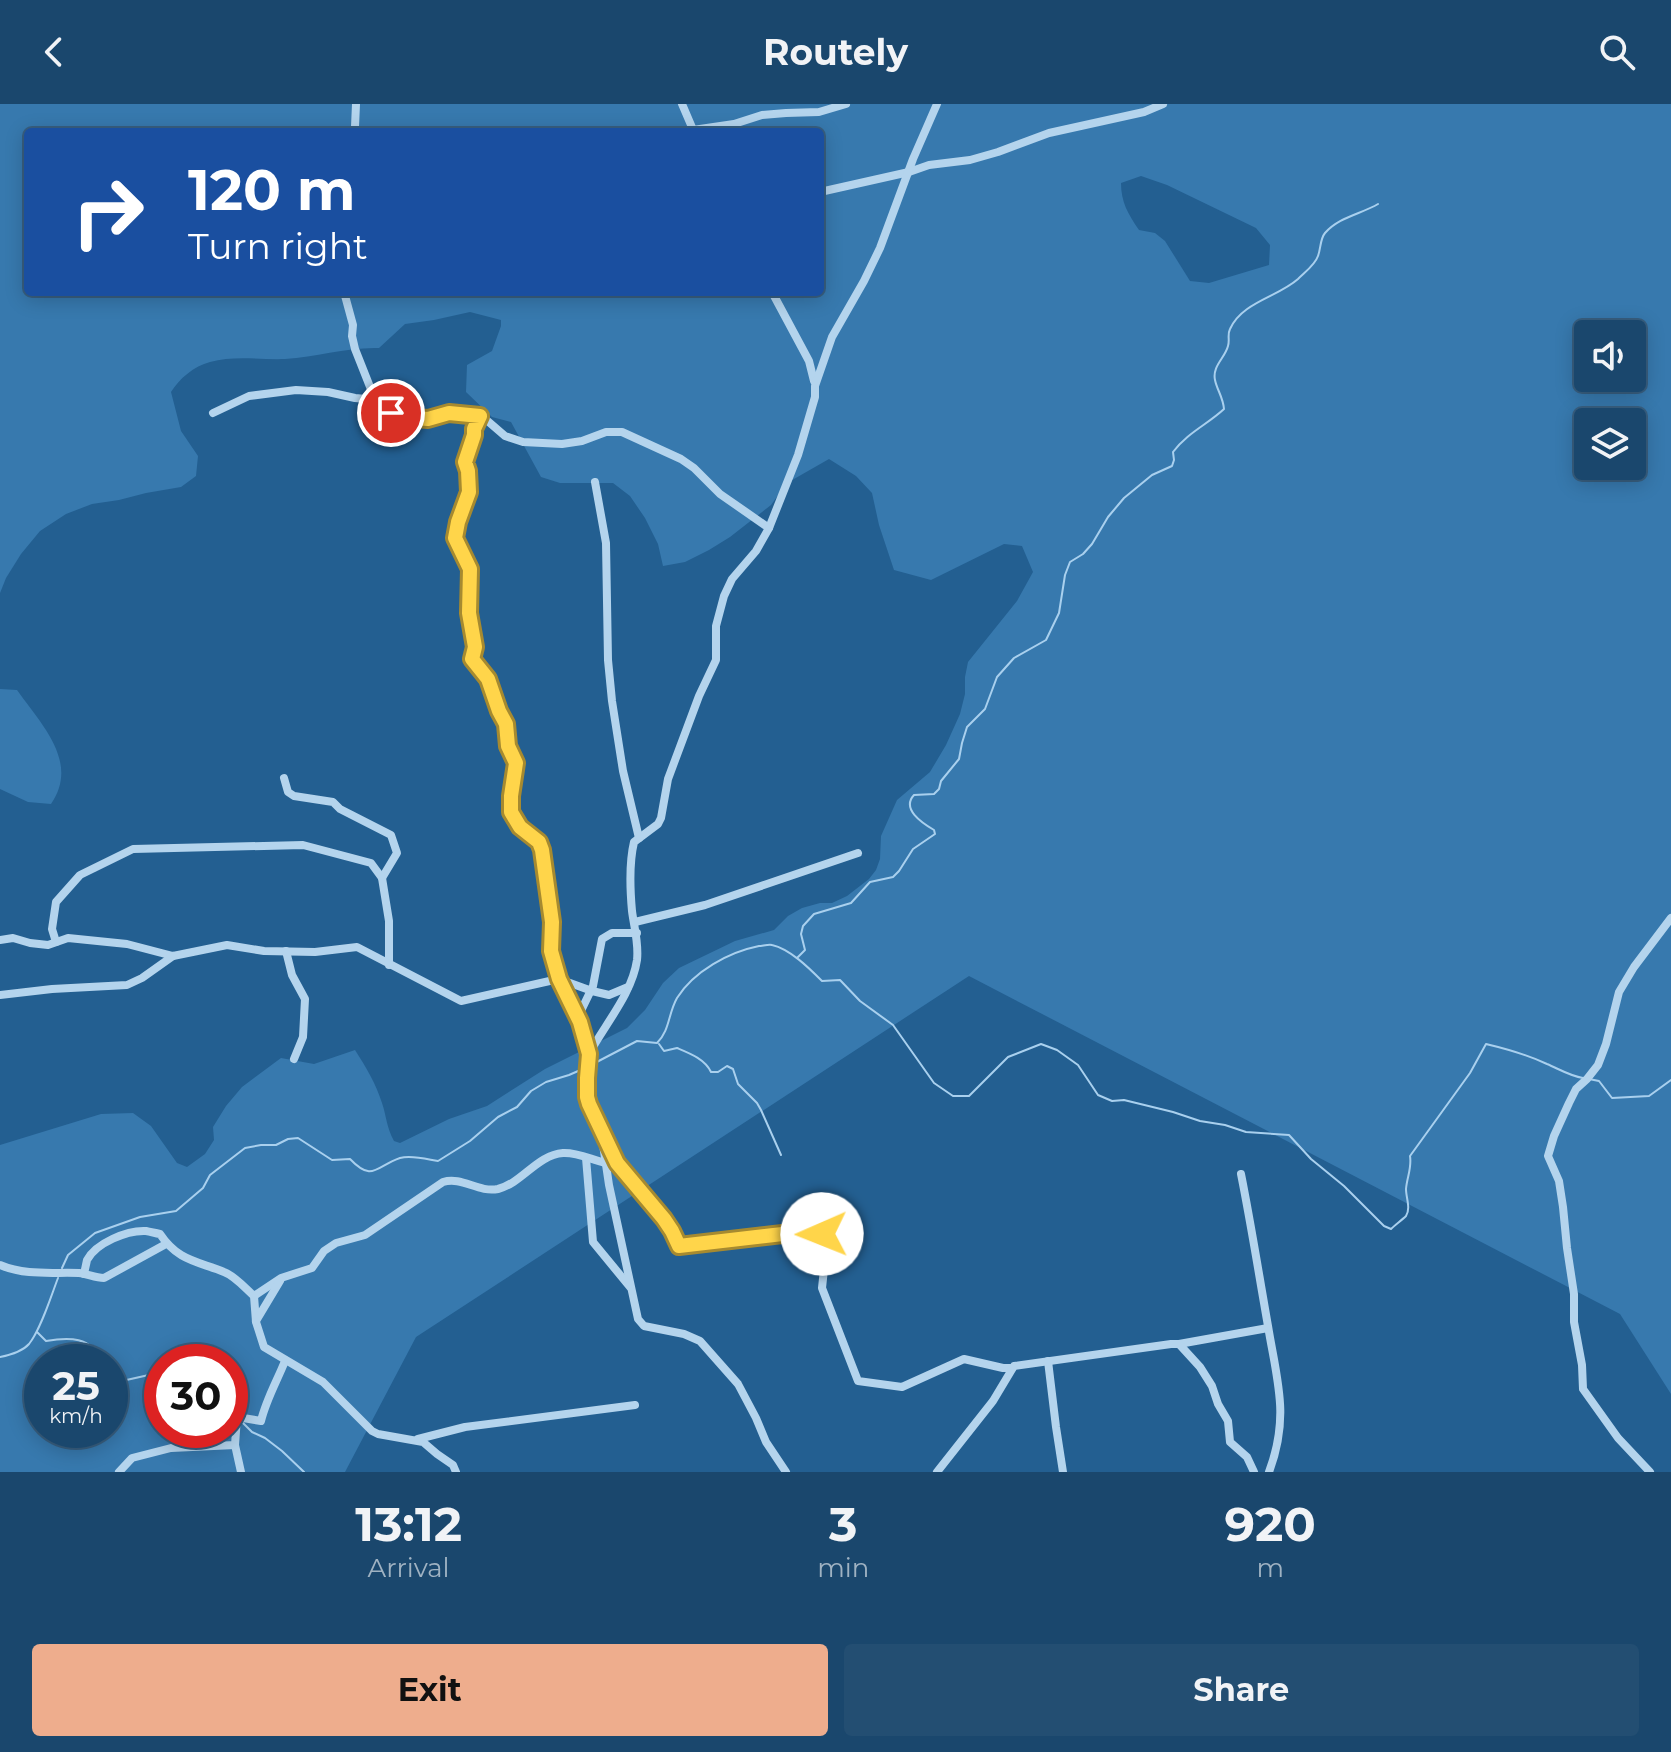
<!DOCTYPE html>
<html lang="en">
<head>
<meta charset="utf-8">
<style>
	body { margin:0; font-family:Montserrat,sans-serif; background:#234e72; color:#f1f3f6; height:100vh; display:flex; flex-direction:column; font-size:30px; white-space:nowrap }
	* { box-sizing:border-box; margin:0 }
	p { font-size:26px; color:#9fb2c2 }
	.icon { flex:none; width:44px; height:44px; fill:none; stroke:currentColor; stroke-width:2; stroke-linecap:round; stroke-linejoin:round }
	.map { position:relative; height:1368px; overflow:hidden }
	.drawer { display:flex; flex-direction:column; background:#1a476d; flex:1 }
	.drawer>* { flex:none }
	.hud { position:absolute; left:24px; top:24px; width:800px; height:168px; border-radius:8px; box-shadow:0 4px 20px #0003,0 0 0 2px #385f80; background:#1a4fa0; color:#fff; overflow:hidden }
	.buttons { position:absolute; left:1574px; top:216px; display:grid; gap:16px }
	.buttons a { display:grid; place-items:center; width:72px; height:72px; border-radius:8px; background:#1a476d; box-shadow:0 4px 20px #0003,0 0 0 2px #385f80; font-size:40px }
	.speed { position:absolute; left:24px; top:1240px; display:flex; gap:16px; font-size:40px; font-weight:700; text-align:center }
	.speed>* { display:grid; place-content:center; width:104px; height:104px; border-radius:50%; background:#1a476d; box-shadow:0 4px 20px #0003,0 0 0 2px #385f80; line-height:1 }
	.speed small { font-size:20px; font-weight:400 }
	.speed .limit { border:12px solid #d22; background:#fff; color:#111 }
	.pin { position:absolute; display:grid; place-items:center; width:68px; height:68px; color:#fff; margin:-34px; border:4px solid #fff; border-radius:50%; box-shadow:0 2px 8px #0007 }
	.me { position:absolute; width:88px; margin:-44px; rotate:269deg; stroke-linejoin:round; filter:drop-shadow(0 0 6px #0008) }
	.turn { display:flex; align-items:center; gap:28px; height:168px; padding:0 32px; font-size:36px }
	.turn .icon { width:104px; height:104px; stroke-width:2.5 }
	.turn b { display:block; font-size:56px; line-height:68px }
	.eta { display:flex; justify-content:space-evenly; align-items:center; height:136px; text-align:center }
	.eta b { font-size:48px; font-weight:700; line-height:56px }
	.cta { display:flex; gap:16px; margin-top:auto; padding:16px 32px }
	.cta a { flex:1; height:92px; border-radius:8px; background:#eead8d; color:#111; font-size:32px; font-weight:700; line-height:92px; text-align:center }
	.cta a+a { background:#234e72; color:#f1f3f6 }
	header { display:flex; justify-content:space-between; align-items:center; height:104px; padding:0 32px; background:#1a476d; font-size:36px; font-weight:700 }
	.map>svg:first-child { display:block }
	.green { fill:#3779ae; fill-rule:evenodd }
	.lines { fill:none; stroke-linecap:round; stroke-linejoin:round }
	.stream { stroke:#a9d0ee; stroke-width:2 }
	.street { stroke:#b4d4ed; stroke-width:8 }
	.route-casing { stroke:#a68a30; stroke-width:20 }
	.route { stroke:#ffd54a; stroke-width:14 }
</style>
</head>
<body>
<header><svg class="icon" aria-label="back" viewBox="0 0 24 24"><path d="M15 5l-7 7 7 7"/></svg>Routely<svg class="icon" aria-label="search" viewBox="0 0 24 24"><circle cx="10" cy="10" r="6"/><path d="M15 15l6 6"/></svg></header>
<div class="map">
<svg width="1671" height="1368" viewBox="0 0 1671 1368">
	<rect width="100%" height="100%" fill="#235f91"/>
	<g class="green">
		<path d="M0,0H1671V1290L1620,1210L969,872L416,1233L345,1368H0V1041L101,1010L133,1009L151,1022L177,1059L187,1063L205,1050L214,1036L213,1023L226,1002L242,983L281,954L314,960L355,946C366,963 376,980 382,999C387,1014 386,1022 394,1037L400,1039L449,1015L487,1002L545,965L627,924L645,906L663,879L679,864L735,837L774,826L788,812L802,804L820,799H832L847,792L869,775L876,766L880,755L881,732L897,696L930,668L946,641L960,610L965,590V573L968,558L1017,497L1033,468L1022,442L1004,440L931,476L894,466L879,421L872,389L856,372L829,355L787,379L771,401L730,433L709,446L685,458L663,462L658,440L645,414L630,392L613,379H560L541,373L511,318L492,313L466,288L467,261L492,247L501,222V216L470,208L434,216L405,220L379,244C347,243 317,253 285,255C261,256 234,251 210,258C194,262 179,275 171,288L181,327L198,352L196,372L181,383L146,389L119,396L92,400L66,410L40,427L21,450L6,474L0,489ZM28,28H820V188H28ZM1141,72L1167,81L1256,124L1270,141L1269,161L1209,179L1190,177L1165,137L1155,129L1139,126C1128,110 1121,98 1121,79ZM1588,230H1632V274H1588ZM1588,318H1632V362H1588ZM42,1258H110V1326H42ZM162,1258H230V1326H162Z"/>
		<path d="M0,585L17,586C41,620 80,658 51,700L28,698L0,685Z"/>
	</g>
	<g class="lines">
		<g class="stream">
			<path d="M797,854L805,846L801,830L803,822L814,810L851,799L870,778L893,773L899,767L913,745L935,730L934,726C922,719 901,705 914,691L934,690L939,685L941,677L959,655L962,639L967,623L985,605L997,573L1014,554L1046,536L1059,509L1065,471L1070,458L1083,450L1092,440L1108,413L1124,394L1152,371L1172,362L1174,356L1173,348C1187,329 1208,320 1224,305C1223,293 1217,286 1215,276C1212,262 1225,254 1228,242C1230,236 1227,231 1230,225C1242,198 1278,193 1298,175C1305,168 1315,161 1318,152C1321,144 1320,135 1325,129C1339,113 1361,110 1378,100"/>
			<path d="M659,940L664,947L677,944C689,949 705,955 711,968H718L727,962L733,965L738,980L757,999L761,1006L781,1051"/>
			<path d="M591,961L637,937L657,939C670,926 668,910 677,894C694,867 729,848 759,842C762,842 769,840 772,841C790,845 809,864 822,877L840,876L860,897L893,921L934,979L953,992H969L1008,953L1041,940L1057,946L1078,961L1098,991L1112,997L1124,996L1173,1008L1200,1017L1225,1021L1246,1028L1289,1031L1311,1055L1344,1082L1384,1122L1391,1125C1395,1121 1402,1116 1406,1112C1411,1104 1406,1094 1406,1085C1407,1073 1412,1064 1410,1052L1470,969L1486,940C1507,945 1528,951 1547,960C1559,965 1570,972 1583,974"/>
			<polyline points="1589,975 1599,977 1612,994 1649,992 1671,976"/>
			<path d="M62,1164L68,1151L95,1129L140,1113L176,1107L203,1084L210,1071L245,1044L261,1041H276L288,1035L298,1034L332,1056L350,1055C373,1079 376,1062 400,1054C412,1051 426,1055 438,1057L470,1037L498,1013L517,1003L531,987L546,978L569,971L585,964"/>
			<path d="M37,1228L46,1237C68,1233 93,1232 100,1258"/>
			<path d="M0,1253C10,1251 22,1248 29,1240C41,1225 51,1192 58,1174"/>
			<polyline points="110,1278 122,1277 162,1268"/>
			<polyline points="243,1319 252,1328 265,1334 282,1347 304,1368"/>
		</g>
		<g class="street">
			<polyline points="682,0 694,28"/>
			<polyline points="693,26 734,20 762,11 786,9 819,8 846,0"/>
			<polyline points="352,28 355,23 356,0"/>
			<polyline points="820,88 909,68 929,61 970,56 998,48 1049,29 1144,8 1163,0"/>
			<polyline points="344,188 353,221 352,232 355,245 376,298"/>
			<polyline points="772,188 809,257 814,277"/>
			<polyline points="213,309 249,292 296,286 328,288 355,294 366,295 376,298 391,309 403,313 428,315 449,309 475,311 483,313 505,332 523,338 562,340 582,337 606,328 622,328 681,355 694,364 720,390 769,424"/>
			<polyline points="480,312 474,325 474,331 465,358 468,367 469,388 458,418 455,434 470,465 469,509 475,543 472,555 488,575 499,607 506,620 508,642 516,659 511,692 511,708 520,723 539,738 542,746 550,799 552,828 551,847 552,855 569,899 580,918 589,950"/>
			<polyline points="595,378 606,439 608,556 612,597 623,667 639,734"/>
			<polyline points="284,674 288,688 294,692 333,698 340,705 391,731 397,749 382,774 389,817 389,861"/>
			<polyline points="635,818 705,801 858,749"/>
			<polyline points="0,836 13,834 30,839 48,841 68,834 127,840 173,852 227,841 264,847 315,848 357,843 461,897 554,876 559,875 592,887 609,891 628,883"/>
			<polyline points="56,838 52,825 56,798 80,771 133,745 303,741 371,759 382,774"/>
			<polyline points="286,847 292,871 305,895 303,933 294,955"/>
			<polyline points="0,891 52,885 127,881 142,874 173,852"/>
			<polyline points="578,913 593,882 602,835 612,829 637,829"/>
			<polyline points="603,1032 622,1068 664,1115 672,1127 679,1142 817,1126 821,1128 825,1156 822,1184 858,1277 902,1283 964,1255 1003,1264 1012,1264"/>
			<polyline points="586,1054 593,1138 630,1183"/>
			<path d="M1241,1070C1251,1120 1259,1171 1268,1222C1277,1277 1290,1312 1269,1368"/>
			<path d="M0,1161C26,1172 52,1168 79,1169C88,1170 95,1174 104,1174L166,1140"/>
			<path d="M84,1170C85,1165 86,1161 87,1156C96,1139 127,1126 146,1127C151,1128 155,1129 160,1130C178,1157 197,1157 224,1168C235,1172 245,1184 254,1192L256,1218L264,1243L323,1278L372,1327L378,1330L423,1338L437,1350L453,1361L456,1368"/>
			<path d="M254,1192L281,1174L312,1164L324,1147L336,1139L365,1131L443,1078C462,1072 478,1089 498,1085C522,1079 537,1051 563,1049C577,1048 592,1056 606,1059"/>
			<polyline points="256,1217 280,1177"/>
			<polyline points="1179,1240 1268,1224"/>
			<polyline points="1048,1257 1056,1323 1063,1368"/>
			<polyline points="418,1335 465,1323 635,1301"/>
			<polyline points="235,1341 241,1368"/>
			<path d="M119,1368L132,1354L171,1344L235,1341L237,1313L261,1317C266,1296 277,1277 285,1257"/>
			<path d="M786,1368L766,1338L756,1314L738,1280L700,1237L684,1230L644,1222L638,1215L609,1081L601,1027L587,993L589,950C605,920 632,890 637,856C639,839 634,823 632,807C630,785 629,759 634,738L658,720L661,714L668,675L699,592L716,556V522L724,492L732,475L756,447L769,424L798,351L815,293V282L832,233L864,177L880,144L913,55L937,0"/>
			<polyline points="937,1368 993,1297 1014,1262 1171,1240 1179,1240 1200,1263 1212,1282 1218,1300 1228,1317 1230,1338 1247,1353 1254,1368"/>
			<polyline points="1650,1368 1618,1334 1583,1285 1582,1261 1574,1218 1574,1190 1567,1144 1563,1103 1559,1077 1548,1052 1554,1032 1569,999 1576,985 1587,975 1598,961 1606,940 1619,888 1634,863 1671,814"/>
		</g>
	</g>
	<g class="lines">
		<g class="route-casing">
			<polyline id="route" points="391,309 403,313 428,315 449,309 480,312 474,325 474,331 465,358 468,367 469,388 458,418 455,434 470,465 469,509 475,543 472,555 488,575 499,607 506,620 508,642 516,659 511,692 511,708 520,723 539,738 542,746 552,818 551,847 559,875 580,918 589,950 587,974 587,993 589,1000 617,1059 664,1115 672,1127 679,1142 817,1126 822,1130"/>
		</g>
		<use href="#route" class="route"/>
	</g>
</svg>
<div class="buttons">
<a><svg class="icon" aria-label="sound" viewBox="0 0 24 24"><path d="M4 9h4l5-4v14l-5-4H4zM17 9q2 3 0 6"/></svg></a>
<a><svg class="icon" aria-label="layers" viewBox="0 0 24 24"><path d="M12 4l9 5-9 5-9-5zM3 14l9 5 9-5"/></svg></a>
</div>
<div class="speed"><div>25<small>km/h</small></div><div class="limit">30</div></div>
<div class="pin" style="left:391px;top:309px;background:#d93025"><svg class="icon" aria-label="arrive" viewBox="0 0 24 24"><path d="M6 21V4h12l-3 4 3 4H6"/></svg></div>
<svg class="me" style="left:822px;top:1130px" viewBox="-20 -20 40 40"><circle r="19" fill="#fff"/><path d="M0-13L10 11 0 6-10 11z" fill="#ffd54a"/></svg>
<div class="hud">
<div class="turn"><svg class="icon" aria-label="right" viewBox="0 0 24 24"><path d="M7 20v-9h11M14 6l5 5-5 5"/></svg><div><b>120 m</b>Turn right</div></div>
</div>
</div>
<section class="drawer">
<div class="eta">
<div><b>13:12</b><p>Arrival</p></div>
<div><b>3</b><p>min</p></div>
<div><b>920</b><p>m</p></div>
</div>
<div class="cta"><a>Exit</a><a>Share</a></div>
</section>
</body>
</html>
